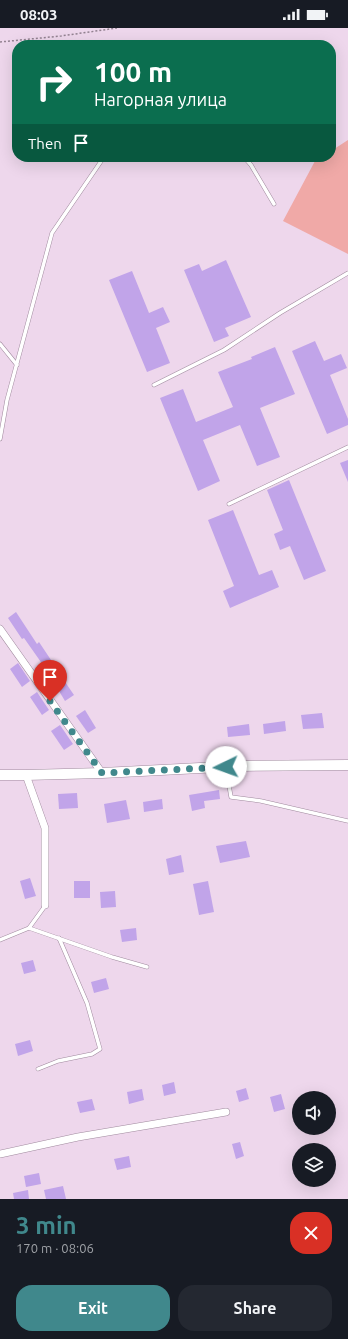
<!DOCTYPE html>
<html lang="en">
<head>
<meta charset="utf-8">
<style>
	body { margin:0; font-family:Ubuntu,sans-serif; background:#242831; color:#f1f3f6; height:100vh; display:flex; flex-direction:column; font-size:15px; white-space:nowrap }
	* { box-sizing:border-box; margin:0 }
	p { font-size:13px; color:#9ea1a6 }
	.icon { flex:none; width:22px; height:22px; fill:none; stroke:currentColor; stroke-width:2; stroke-linecap:round; stroke-linejoin:round }
	.map { position:relative; height:1171px; overflow:hidden }
	.details { display:flex; flex-direction:column; background:#171b24; flex:1 }
	.details>* { flex:none }
	.banner { position:absolute; left:12px; top:12px; width:324px; height:122px; border-radius:16px; box-shadow:0 4px 16px #0002; background:#0b6e4f; color:#fff; overflow:hidden }
	.buttons { position:absolute; left:292px; top:1063px; display:grid; gap:8px }
	.buttons a { display:grid; place-items:center; width:44px; height:44px; border-radius:50%; background:#171b24; box-shadow:0 4px 16px #0002; font-size:20px }
	.pin { position:absolute; display:grid; place-items:center; width:34px; height:34px; color:#fff; margin:-41px -17px; border-radius:50% 50% 50% 0; rotate:-45deg; box-shadow:0 0 4px #0007 }
	.pin .icon { rotate:45deg }
	.me { position:absolute; width:44px; margin:-22px; rotate:267deg; stroke-linejoin:round; filter:drop-shadow(0 0 3px #0008) }
	.turn { display:flex; align-items:center; gap:14px; height:84px; padding:0 16px; font-size:18px }
	.turn .icon { width:52px; height:52px; stroke-width:2.5 }
	.turn b { display:block; font-size:28px; line-height:34px }
	.then { display:flex; align-items:center; height:38px; padding:0 16px; background:#0003; gap:8px; font-size:15px }
	.round { display:grid; place-items:center; flex:none; width:42px; height:42px; border-radius:16px; background:#242831 }
	.summary { display:flex; align-items:center; justify-content:space-between; height:68px; padding:0 16px }
	h1 { font-size:24px; font-weight:700; line-height:30px; color:#40888c }
	.primary-button { display:flex; gap:8px; margin-top:auto; padding:8px 16px }
	.primary-button a { flex:1; height:46px; border-radius:16px; background:#40888c; color:#fff; font-size:16px; font-weight:700; line-height:46px; text-align:center }
	.primary-button a+a { background:#242831; color:#f1f3f6 }
	.status { display:flex; justify-content:space-between; align-items:center; height:28px; padding:0 20px; background:#171b24; direction:ltr }
	.status svg { height:11px; fill:currentColor }
	.map>svg:first-child { display:block }
	.green { fill:#f0a9a7 }
	.building { fill:#c1a4e9 }
	.lines { fill:none; stroke-linecap:round; stroke-linejoin:round }
	.lane-casing { stroke:#a08a9e; stroke-width:4.5 }
	.street-casing { stroke:#a08a9e; stroke-width:8 }
	.secondary-casing { stroke:#a08a9e; stroke-width:11 }
	.path { stroke:#938291; stroke-width:1.5; stroke-dasharray:2 2; stroke-linecap:butt }
	.lane { stroke:#fff; stroke-width:3.5 }
	.street { stroke:#fff; stroke-width:7 }
	.secondary { stroke:#fff; stroke-width:10 }
	.route { stroke:#40888c; stroke-width:7; stroke-dasharray:0 12.6 }
</style>
</head>
<body>
<div class="status"><b>08:03</b><svg viewBox="0 0 49 12"><path d="M0 12V9h3v3zM5 12V6h3v6zM10 12V3h3v9zM15 12V0h3v12zM26 1h20v11H26zM47 4h2v5h-2z"/></svg></div>
<div class="map">
<svg width="348" height="1171" viewBox="0 0 348 1171">
	<rect width="100%" height="100%" fill="#eed7ec"/>
	<polygon class="green" points="348,112 348,226 283,193 315,133 322,129 331,129 331,123"/>
	<g class="building">
		<polygon points="226,232 251,289 225,300 229,308 214,314 184,242 199,236 202,243"/>
		<polygon points="132,243 149,285 163,279 170,294 156,300 170,335 147,344 109,252"/>
		<polygon points="315,313 324,333 341,326 347,340 330,347 348,391 348,397 327,406 292,323"/>
		<polygon points="275,319 295,366 260,380 280,429 257,438 240,397 203,412 220,453 198,463 160,370 183,361 196,394 233,379 218,344 252,331 251,329"/>
		<polygon points="348,432 348,454 340,435"/>
		<polygon points="289,452 326,543 304,552 290,518 280,522 274,506 283,502 267,462"/>
		<polygon points="233,482 259,547 272,542 279,559 230,580 223,563 234,558 208,492"/>
		<polygon points="16,584 37,616 39,614 51,632 43,637 24,610 22,611 8,590"/>
		<polygon points="18,635 30,653 22,659 10,641"/>
		<polygon points="61,648 74,667 65,673 53,653"/>
		<polygon points="37,664 49,682 42,687 30,669"/>
		<polygon points="85,682 96,700 88,705 76,688"/>
		<polygon points="322,685 324,700 303,701 301,687"/>
		<polygon points="285,693 286,703 264,706 263,696"/>
		<polygon points="249,696 250,707 228,709 227,699"/>
		<polygon points="60,697 73,716 64,722 51,703"/>
		<polygon points="219,762 220,771 204,773 205,780 192,783 189,767"/>
		<polygon points="77,765 78,780 59,781 58,766"/>
		<polygon points="162,771 163,781 144,784 143,774"/>
		<polygon points="126,772 130,791 107,795 104,776"/>
		<polygon points="246,813 250,829 220,835 216,818"/>
		<polygon points="181,827 184,844 169,847 166,831"/>
		<polygon points="30,850 36,868 25,871 20,853"/>
		<rect x="74" y="853" width="16" height="17"/>
		<polygon points="208,853 214,884 199,887 193,856"/>
		<polygon points="115,863 116,879 101,880 100,864"/>
		<polygon points="136,900 137,912 122,914 120,902"/>
		<polygon points="33,932 36,943 24,946 21,935"/>
		<polygon points="106,950 109,961 94,965 91,954"/>
		<polygon points="30,1012 33,1023 18,1028 15,1016"/>
		<polygon points="174,1054 176,1065 164,1068 162,1057"/>
		<polygon points="246,1060 249,1071 239,1074 236,1063"/>
		<polygon points="142,1061 144,1072 129,1076 127,1064"/>
		<polygon points="281,1066 285,1081 274,1084 270,1069"/>
		<polygon points="92,1071 95,1082 80,1085 77,1074"/>
		<polygon points="240,1114 244,1128 236,1131 232,1116"/>
		<polygon points="129,1128 131,1139 117,1142 114,1131"/>
		<polygon points="39,1145 41,1156 26,1159 24,1148"/>
		<polygon points="63,1158 66,1171 46,1171 44,1162"/>
		<polygon points="28,1162 29,1171 14,1171 13,1165"/>
	</g>
	<g class="lines">
		<g class="lane-casing">
			<g id="lane">
				<polyline points="244,129 251,137 274,176"/>
				<polyline points="0,316 17,337"/>
				<polyline points="154,357 224,322 280,285 348,245"/>
				<polyline points="0,411 7,372 52,205 104,129"/>
				<polyline points="229,476 348,419"/>
				<polyline points="226,740 231,769 261,773 348,793"/>
				<polyline points="29,900 112,929 147,939"/>
				<polyline points="0,912 29,900 45,878"/>
				<polyline points="38,1041 58,1033 92,1026 100,1021 87,975 59,910"/>
			</g>
		</g>
		<g class="street-casing">
			<g id="street">
				<polyline points="0,601 102,745"/>
				<polyline points="26,747 45,800 45,877"/>
				<polyline points="0,1126 78,1109 226,1084"/>
			</g>
		</g>
		<g class="secondary-casing">
			<polyline id="secondary" points="0,747 26,747 102,745 239,738 348,737"/>
		</g>
		<polyline class="path" points="0,14 61,8 117,0"/>
		<use href="#lane" class="lane"/>
		<use href="#street" class="street"/>
		<use href="#secondary" class="secondary"/>
	</g>
	<g class="lines">
		<polyline class="route" points="50,673 102,745 226,739"/>
	</g>
</svg>
<div class="buttons">
<a><svg class="icon" aria-label="sound" viewBox="0 0 24 24"><path d="M4 9h4l5-4v14l-5-4H4zM17 9q2 3 0 6"/></svg></a>
<a><svg class="icon" aria-label="layers" viewBox="0 0 24 24"><path d="M12 4l9 5-9 5-9-5zM3 14l9 5 9-5"/></svg></a>
</div>
<div class="pin" style="left:50px;top:673px;background:#d93025"><svg class="icon" aria-label="arrive" viewBox="0 0 24 24"><path d="M6 21V4h12l-3 4 3 4H6"/></svg></div>
<svg class="me" style="left:226px;top:739px" viewBox="-20 -20 40 40"><circle r="19" fill="#fff"/><path d="M0-13L10 11 0 6-10 11z" fill="#40888c"/></svg>
<div class="banner">
<div class="turn"><svg class="icon" aria-label="right" viewBox="0 0 24 24"><path d="M7 20v-9h11M14 6l5 5-5 5"/></svg><div><b>100 m</b>Нагорная улица</div></div>
<div class="then">Then<svg class="icon" aria-label="arrive" viewBox="0 0 24 24"><path d="M6 21V4h12l-3 4 3 4H6"/></svg></div>
</div>
</div>
<section class="details">
<div class="summary"><div><h1>3 min</h1><p>170 m · 08:06</p></div><a class="round" style="background:#d93025;color:#fff"><svg class="icon" aria-label="close" viewBox="0 0 24 24"><path d="M6 6l12 12M18 6L6 18"/></svg></a></div>
<div class="primary-button"><a>Exit</a><a>Share</a></div>
</section>
</body>
</html>
